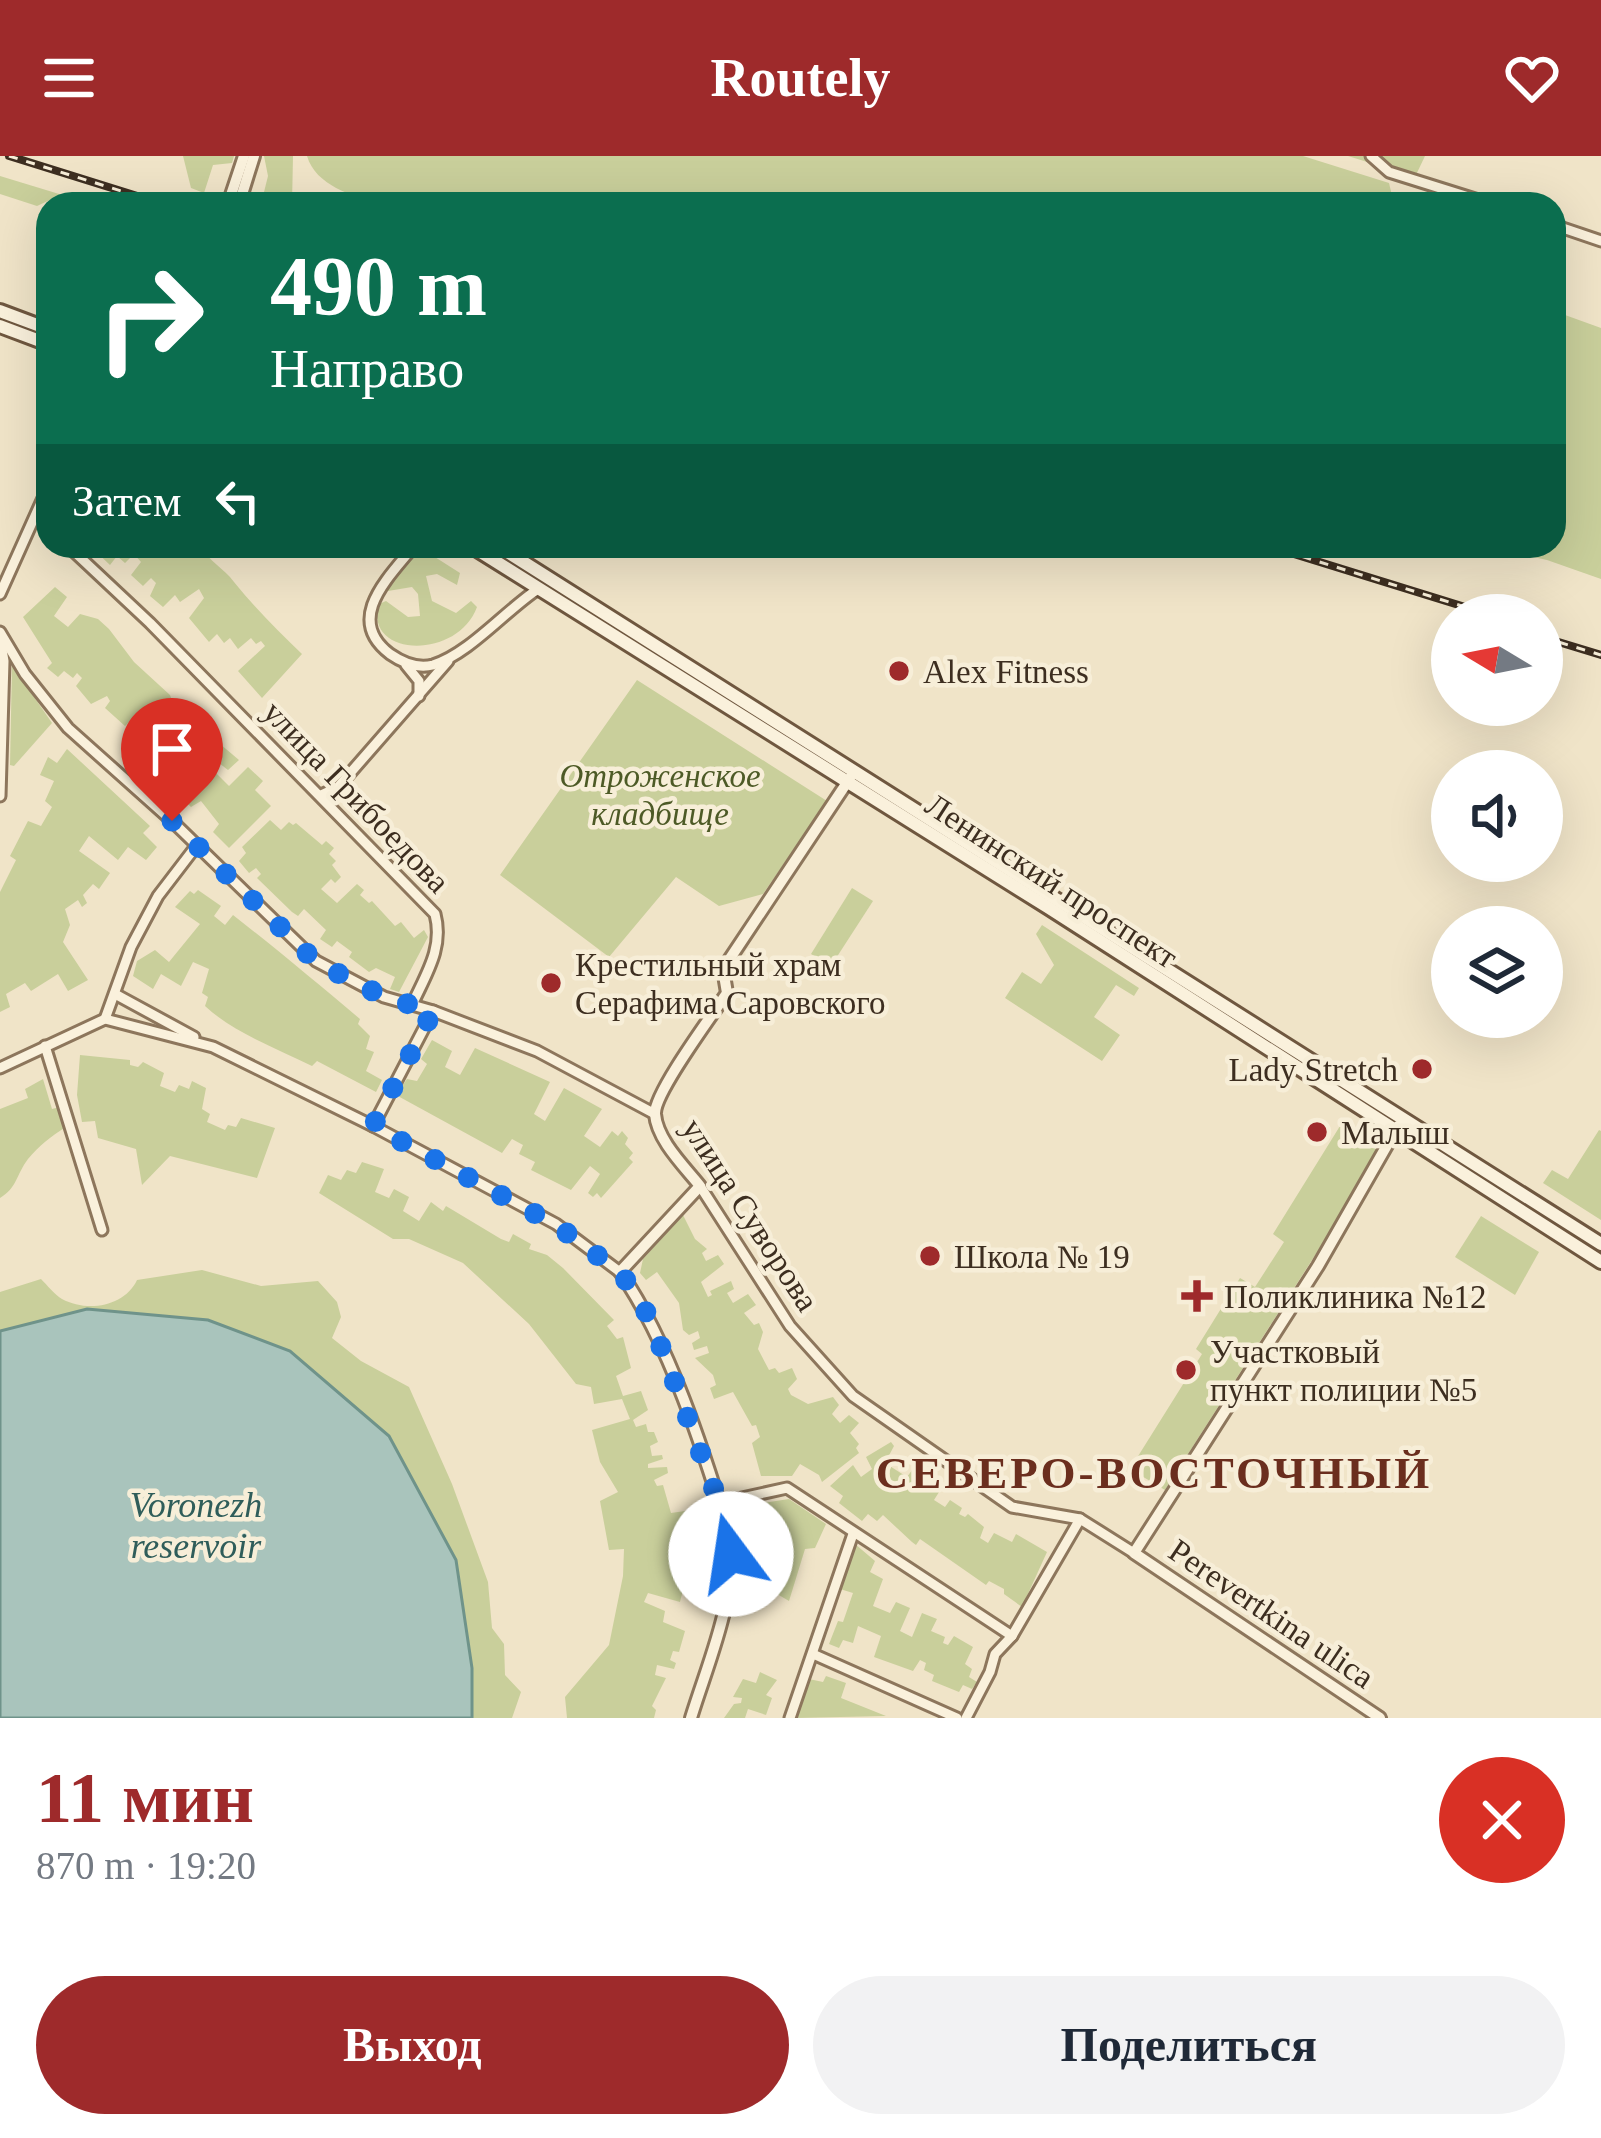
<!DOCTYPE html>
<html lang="ru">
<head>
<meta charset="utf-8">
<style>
	body { margin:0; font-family:Georgia,serif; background:#f2f2f3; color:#1f2937; height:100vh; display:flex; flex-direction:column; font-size:45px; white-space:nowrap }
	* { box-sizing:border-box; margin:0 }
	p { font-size:39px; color:#747a83 }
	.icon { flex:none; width:66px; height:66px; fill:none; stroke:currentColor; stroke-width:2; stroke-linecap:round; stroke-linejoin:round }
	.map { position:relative; height:1562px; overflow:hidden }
	.drawer { display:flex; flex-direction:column; background:#fff; flex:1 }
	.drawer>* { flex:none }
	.guide { position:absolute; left:36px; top:36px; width:1530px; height:366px; border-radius:36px; box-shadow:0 12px 48px #0002; background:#0b6e4f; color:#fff; overflow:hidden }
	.needle { width:78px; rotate:280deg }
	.fabs { position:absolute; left:1431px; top:438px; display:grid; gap:24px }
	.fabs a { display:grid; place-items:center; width:132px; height:132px; border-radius:50%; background:#fff; box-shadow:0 12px 48px #0002; font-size:60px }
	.pin { position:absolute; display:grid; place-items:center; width:102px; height:102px; color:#fff; margin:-123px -51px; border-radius:50% 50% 50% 0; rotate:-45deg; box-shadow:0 0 12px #0007 }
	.pin .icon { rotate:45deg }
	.me { position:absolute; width:132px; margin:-66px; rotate:346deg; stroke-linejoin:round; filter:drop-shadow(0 0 9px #0008) }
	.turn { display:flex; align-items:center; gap:42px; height:252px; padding:0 36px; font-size:54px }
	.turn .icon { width:156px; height:156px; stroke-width:2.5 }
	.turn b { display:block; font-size:84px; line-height:102px }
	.then { display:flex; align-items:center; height:114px; padding:0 36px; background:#0003; gap:24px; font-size:45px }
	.round { display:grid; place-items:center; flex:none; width:126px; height:126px; border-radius:63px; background:#f2f2f3 }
	.overview { display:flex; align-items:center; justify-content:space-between; height:204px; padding:0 36px }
	h1 { font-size:72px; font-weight:700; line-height:90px; color:#9e2a2b }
	.button { display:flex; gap:24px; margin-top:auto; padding:24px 36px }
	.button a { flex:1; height:138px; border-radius:72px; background:#9e2a2b; color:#fff; font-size:48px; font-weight:700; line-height:138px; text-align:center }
	.button a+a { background:#f2f2f3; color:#1f2937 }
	header { display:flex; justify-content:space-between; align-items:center; height:156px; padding:0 36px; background:#9e2a2b; color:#fff; font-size:54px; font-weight:700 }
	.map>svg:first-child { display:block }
	.green { fill:#c9cf9b }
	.water { fill:#a9c4bc; stroke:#6f938a; stroke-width:3 }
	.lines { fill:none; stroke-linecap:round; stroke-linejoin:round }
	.minor-casing { stroke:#8d765c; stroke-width:15 }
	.tertiary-casing { stroke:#8d765c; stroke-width:16 }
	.secondary-casing { stroke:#6f573f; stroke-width:18 }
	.minor { stroke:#faf1dc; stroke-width:9 }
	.tertiary { stroke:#faf1dc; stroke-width:10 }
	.secondary { stroke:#faf1dc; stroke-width:12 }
	.rail-casing { stroke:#3d2e20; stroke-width:8 }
	.rail { stroke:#f7eed8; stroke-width:3; stroke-dasharray:9; stroke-linecap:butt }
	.route { stroke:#1a73e8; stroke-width:21; stroke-dasharray:0 37.8 }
	.poi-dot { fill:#9e2a2b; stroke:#f7eed8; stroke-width:4.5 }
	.labels { text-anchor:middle; stroke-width:9; stroke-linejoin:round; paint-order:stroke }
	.poi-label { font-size:33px; fill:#3d2e20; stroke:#f7eed8; text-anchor:start }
	.park-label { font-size:33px; font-style:italic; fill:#4d5a26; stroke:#f7eed8 }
	.street-label { font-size:33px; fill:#3d2e20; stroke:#f7eed8 }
	.water-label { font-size:36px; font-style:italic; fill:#2f5d5a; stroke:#f7eed8 }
	.district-label { font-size:45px; font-weight:bold; letter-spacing:3px; fill:#6b2e1e; stroke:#f7eed8 }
</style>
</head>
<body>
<header><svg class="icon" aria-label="menu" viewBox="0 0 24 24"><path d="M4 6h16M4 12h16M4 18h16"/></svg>Routely<svg class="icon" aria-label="heart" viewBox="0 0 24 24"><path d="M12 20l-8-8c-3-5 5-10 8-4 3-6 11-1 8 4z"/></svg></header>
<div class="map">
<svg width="1601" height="1562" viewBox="0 0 1601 1562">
	<rect width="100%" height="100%" fill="#f0e4c8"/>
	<g class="green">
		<polygon points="183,0 234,0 232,7 213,9 204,37 191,32"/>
		<polygon points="264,0 293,0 292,48 261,48 268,20"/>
		<path d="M307,0H1303L1389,27L1394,48H378C352,39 316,30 307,0Z"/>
		<polygon points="1348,0 1425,0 1415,21"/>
		<polygon points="0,20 92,48 57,48 52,43 37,50 0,38"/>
		<polygon points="1554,155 1601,172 1601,423 1547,404 1483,390 1554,390"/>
		<path d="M90,390H201C209,406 224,412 234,426C255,452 278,475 302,498L262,542L238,515L265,490L261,485L256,488L251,482L238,493L230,482L224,487L217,478L209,486L189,462L204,442L199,433L180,446L175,439L163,451L150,440L156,427L151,422L143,430L131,419L141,406L134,398L125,407L117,400L110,409Z"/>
		<path d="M427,396L460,417L457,429L437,418L426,420L432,445L456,457L471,445L477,451C457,505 363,501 379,448L386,445L408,461L420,460L418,438L412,431L388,435L387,431L412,397Z"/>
		<polygon points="55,431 67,441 54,460 68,471 80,458 98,463 109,473 134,506 170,539 176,556 182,561 178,567 204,590 213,582 239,604 228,614 219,607 212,613 229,630 248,611 263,625 255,634 271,650 229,692 213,676 219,668 201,645 191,651 177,637 187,625 172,611 176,605 172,601 163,610 157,604 164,597 151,587 155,581 147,574 137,582 131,577 136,569 130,565 125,570 105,552 110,545 107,540 91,548 76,530 82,522 77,517 73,522 64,515 58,521 47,512 52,507 23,461"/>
		<polygon points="12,509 52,567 14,610 10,609"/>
		<polygon points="637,524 827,645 763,738 719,750 676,721 609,801 500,719"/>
		<polygon points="67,593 150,670 143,677 157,691 146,704 128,691 118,704 89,680 79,695 110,717 99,733 93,728 83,739 87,747 82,751 78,744 65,753 70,769 63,786 88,824 68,835 58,818 31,835 25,827 6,838 10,851 0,856 0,736 16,704 10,700 28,665 41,670 52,651 45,645 54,625 40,619 48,601 57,607"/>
		<polygon points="270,664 281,674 289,666 293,669 296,667 322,689 326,685 334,692 329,698 336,705 332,709 341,721 335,727 331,723 321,733 337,747 357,728 364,734 360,739 369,747 372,745 395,770 401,766 414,782 424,774 428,781 399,836 390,833 395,821 376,812 369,816 349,801 352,796 337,785 332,791 320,783 326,774 304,753 298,760 292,756 257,722 261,718 256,712 249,717 239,705 246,697 242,691"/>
		<polygon points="852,732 873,745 831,810 811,798"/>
		<path d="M198,734L221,750L214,760L225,769L233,759C279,795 317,827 360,863L358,868L370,880L366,893L374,896L366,915L382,924L376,936L317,905L312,910C276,892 234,877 205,850L208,841L202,837L209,813L193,806L181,830L161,818L153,833L133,820L137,805L155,794L169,806L200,768L175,751L190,735L194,738Z"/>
		<polygon points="1042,769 1139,832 1134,840 1116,829 1094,861 1120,879 1102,905 1005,842 1022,816 1041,828 1054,809 1036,778"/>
		<polygon points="432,884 452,895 445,911 460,919 475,892 550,926 534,958 545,965 564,932 602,953 584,980 600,991 612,975 618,980 622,975 628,982 625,988 633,997 629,1002 633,1006 601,1042 597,1037 593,1041 588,1037 600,1018 590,1010 571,1034 531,1014 535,1006 519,998 523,989 512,983 502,997 396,939 407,923 417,925 427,908 421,903"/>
		<polygon points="80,899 130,904 130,909 138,911 143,906 164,917 160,930 175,936 179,929 189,933 192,925 206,932 202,953 210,958 207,966 225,974 228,969 236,971 241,962 275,972 257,1022 170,1000 142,1029 136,993 98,982 95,965 82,966 77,939"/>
		<path d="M43,923L52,953L60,951L66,971C51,980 39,990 28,1003C16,1019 17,1032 0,1042V953L28,942L25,933Z"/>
		<polygon points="1340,970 1381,996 1165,1334 1130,1313 1202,1198 1196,1193 1240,1122 1255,1131 1284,1086 1273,1078"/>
		<polygon points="1599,974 1601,975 1601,1064 1543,1027 1552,1014 1568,1023"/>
		<polygon points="362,1006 384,1013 375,1036 389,1042 394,1033 409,1041 403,1055 419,1065 431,1046 443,1055 446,1050 501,1083 509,1086 513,1078 531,1088 529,1093 547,1099 563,1112 614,1164 607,1170 617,1183 623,1181 631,1212 616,1220 623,1240 641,1235 648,1254 633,1264 636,1271 646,1268 648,1276 654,1276 658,1286 650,1290 652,1300 662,1299 663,1303 648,1308 648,1312 667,1311 668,1317 654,1324 657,1330 663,1329 671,1357 685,1355 691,1386 669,1386 669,1400 695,1407 693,1414 688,1413 679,1425 684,1430 680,1446 648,1437 644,1446 665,1455 663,1466 685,1475 679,1496 673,1495 670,1504 676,1507 674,1513 657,1509 655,1519 666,1522 652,1550 656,1554 654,1562 567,1562 565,1541 609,1489 623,1420 624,1393 609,1394 600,1345 618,1336 600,1306 592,1274 630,1263 622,1243 594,1248 591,1231 576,1228 529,1168 463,1107 409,1083 393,1083 319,1037 328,1019 341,1024 347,1014 356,1017"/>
		<polygon points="683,1059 695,1083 707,1093 702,1097 706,1105 718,1099 724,1108 701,1126 708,1141 712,1139 710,1135 731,1125 734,1133 727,1137 733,1147 748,1138 756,1149 744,1157 754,1169 759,1167 763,1176 758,1193 769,1214 775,1212 779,1217 792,1212 797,1223 788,1233 791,1239 808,1248 833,1241 839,1249 832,1258 840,1267 849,1259 859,1267 850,1277 859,1288 856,1292 859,1297 822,1326 819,1319 800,1308 792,1320 761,1320 752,1287 760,1281 756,1269 752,1270 733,1236 714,1243 710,1232 716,1229 713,1219 695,1202 709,1197 707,1190 694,1194 692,1187 700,1182 698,1175 689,1179 683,1174 679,1147 657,1116 646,1124 640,1117 643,1103"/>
		<polygon points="1481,1060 1539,1096 1515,1139 1455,1101"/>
		<path d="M202,1114L261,1130L318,1125L337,1146L341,1161L332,1182L361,1205L409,1231L452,1328L488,1426L492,1472L504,1488L505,1519L521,1536L512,1562H472V1512L87,1153L0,1175V1136L41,1123C47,1129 55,1139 62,1143C88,1157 125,1150 137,1124Z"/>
		<polygon points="891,1286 894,1290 885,1307 907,1321 918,1306 928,1313 920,1324 941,1333 934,1344 945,1351 950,1344 962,1352 959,1358 965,1361 968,1358 984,1371 980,1382 988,1387 994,1377 1012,1386 1016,1378 1047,1396 1022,1451 1004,1438 1004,1433 989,1425 986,1429 920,1383 916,1389 912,1386 883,1359 877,1365 868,1358 862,1365 839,1347 843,1340 830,1330 853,1309 861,1321 872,1313 866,1301"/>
		<polygon points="789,1343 826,1368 815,1392 805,1393 789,1445 772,1435 768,1376 761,1377 759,1367 766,1362 763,1347"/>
		<polygon points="855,1388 875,1405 870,1416 883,1423 873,1450 890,1457 896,1446 910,1452 900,1475 912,1481 922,1457 937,1463 931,1475 945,1481 943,1487 948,1489 954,1480 973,1491 965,1508 972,1513 969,1521 977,1526 972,1533 963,1529 959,1536 932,1525 934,1519 924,1514 926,1507 920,1504 913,1515 874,1501 881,1480 858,1470 853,1487 843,1484 839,1492 829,1488 838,1465 843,1466 853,1437 840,1433"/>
		<polygon points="760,1516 777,1524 766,1539 772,1542 766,1559 748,1553 745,1562 724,1562 734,1548 741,1547 742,1542 733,1541 743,1523 756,1527"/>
		<polygon points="826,1520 846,1527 841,1542 886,1560 795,1562 809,1523 823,1526"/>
	</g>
	<polygon class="water" points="87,1153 208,1164 290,1195 389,1280 456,1404 472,1512 472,1562 0,1562 0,1175"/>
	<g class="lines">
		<g class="minor-casing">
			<g id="minor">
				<polyline points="1371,0 1389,16 1491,48"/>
				<polyline points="1554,69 1601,85"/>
				<path d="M68,390L150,467L435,758C444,792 426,818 412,849"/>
				<path d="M414,390C388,422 344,463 390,498C403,507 418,513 433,509C469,498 506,454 538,433"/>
				<polyline points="0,438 48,331"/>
				<polyline points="0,476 25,518 68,572 172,665 316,805 384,841 433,855 537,895 655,958"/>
				<polyline points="0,482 4,505 0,640"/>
				<polyline points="406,509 419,525 419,540"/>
				<polyline points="321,639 338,631 448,505"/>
				<polyline points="115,838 194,881"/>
				<polyline points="105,863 131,791 158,740 197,689"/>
				<polyline points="45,890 102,1074"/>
				<polyline points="0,912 105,863 213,891 373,970 556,1068 620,1116"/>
				<polyline points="373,970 433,855"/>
				<polyline points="700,1030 790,1170 853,1240 1012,1351 1080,1363 1134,1397"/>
				<polyline points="719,1347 787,1332 1012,1480"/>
				<polyline points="813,1498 957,1562"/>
				<polyline points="790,1562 853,1378"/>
				<polyline points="966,1562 990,1516 995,1498 1012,1480 1080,1363"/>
			</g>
		</g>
		<g class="tertiary-casing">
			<g id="tertiary">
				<polyline points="228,48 244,0"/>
				<polyline points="239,48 254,0"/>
				<path d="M691,1562C709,1503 738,1441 729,1378C704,1296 669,1186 620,1116L700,1030C684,1010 657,984 655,958C654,937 713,858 727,837L723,813L850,622"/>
				<polyline points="1380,1562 1134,1397 1318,1110 1398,970"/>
			</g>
		</g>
		<g class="secondary-casing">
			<g id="secondary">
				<polyline points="0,155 48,173"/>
				<polyline points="0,170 48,188"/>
				<polyline points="471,390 1049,752 1601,1106"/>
				<polyline points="498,390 1601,1088"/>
			</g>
		</g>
		<use href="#minor" class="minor"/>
		<use href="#tertiary" class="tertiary"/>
		<use href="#secondary" class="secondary"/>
		<g class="rail-casing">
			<g id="rail">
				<polyline points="9,0 163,48"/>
				<polyline points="1268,390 1491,459"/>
				<polyline points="1542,481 1601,499"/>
			</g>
		</g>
		<use href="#rail" class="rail"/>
	</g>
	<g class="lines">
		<polyline class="route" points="172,665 316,806 384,841 433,855 373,970 556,1069 620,1116 642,1147 665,1200 719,1347 731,1398"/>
	</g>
	<g class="poi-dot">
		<circle cx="899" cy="515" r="12"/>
		<circle cx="551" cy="827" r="12"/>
		<circle cx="1422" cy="913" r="12"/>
		<circle cx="1317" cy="976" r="12"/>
		<circle cx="930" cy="1100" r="12"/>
		<path d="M1191 1122h12v12h12v12h-12v12h-12v-12h-12v-12h12z"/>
		<circle cx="1186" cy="1214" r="12"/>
	</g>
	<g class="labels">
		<g class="poi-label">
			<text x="923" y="527">Alex Fitness</text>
			<text x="575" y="820">Крестильный храм<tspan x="575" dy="38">Серафима Саровского</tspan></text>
			<text x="1398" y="925" text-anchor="end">Lady Stretch</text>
			<text x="1341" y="988">Малыш</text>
			<text x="954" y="1112">Школа № 19</text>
			<text x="1224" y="1152">Поликлиника №12</text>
			<text x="1210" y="1207">Участковый<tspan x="1210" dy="38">пункт полиции №5</tspan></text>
		</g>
		<g class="park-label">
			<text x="660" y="631">Отроженское<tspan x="660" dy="38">кладбище</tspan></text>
		</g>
		<g class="street-label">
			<text transform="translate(357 640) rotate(46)" y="12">улица Грибоедова</text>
			<text transform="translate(1052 724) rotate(33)" y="12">Ленинский проспект</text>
			<text transform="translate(751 1058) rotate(57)" y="12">улица Суворова</text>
			<text transform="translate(1272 1457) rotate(34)" y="12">Perevertkina ulica</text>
		</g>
		<g class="water-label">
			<text x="196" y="1361">Voronezh<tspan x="196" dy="41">reservoir</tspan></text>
		</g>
		<g class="district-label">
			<text x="1154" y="1332">СЕВЕРО-ВОСТОЧНЫЙ</text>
		</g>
	</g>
</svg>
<div class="fabs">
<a><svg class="needle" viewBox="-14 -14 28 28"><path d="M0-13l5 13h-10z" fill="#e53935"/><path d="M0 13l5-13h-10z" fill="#747a83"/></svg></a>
<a><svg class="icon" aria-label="sound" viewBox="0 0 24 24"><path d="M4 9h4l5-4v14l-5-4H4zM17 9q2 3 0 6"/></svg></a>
<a><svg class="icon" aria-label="layers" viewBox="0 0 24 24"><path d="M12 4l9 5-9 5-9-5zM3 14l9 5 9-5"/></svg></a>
</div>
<div class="pin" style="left:172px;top:665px;background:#d93025"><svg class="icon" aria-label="arrive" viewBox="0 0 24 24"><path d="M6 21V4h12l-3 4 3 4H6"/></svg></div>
<svg class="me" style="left:731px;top:1398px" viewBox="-20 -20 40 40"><circle r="19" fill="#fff"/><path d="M0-13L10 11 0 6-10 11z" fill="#1a73e8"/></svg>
<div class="guide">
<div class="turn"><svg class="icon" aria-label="right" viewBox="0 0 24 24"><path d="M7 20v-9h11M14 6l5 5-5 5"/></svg><div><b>490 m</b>Направо</div></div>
<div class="then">Затем<svg class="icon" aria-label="left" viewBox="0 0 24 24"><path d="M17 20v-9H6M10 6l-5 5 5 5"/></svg></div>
</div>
</div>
<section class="drawer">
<div class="overview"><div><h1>11 мин</h1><p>870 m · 19:20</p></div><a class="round" style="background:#d93025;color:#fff"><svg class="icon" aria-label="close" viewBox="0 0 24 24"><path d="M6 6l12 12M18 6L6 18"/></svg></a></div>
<div class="button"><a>Выход</a><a>Поделиться</a></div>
</section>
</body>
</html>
